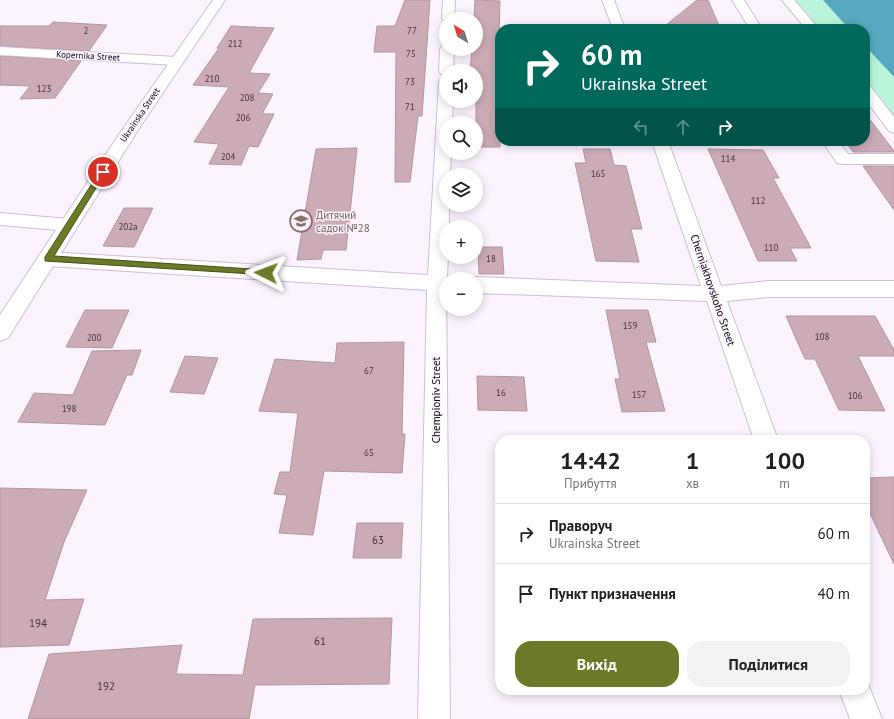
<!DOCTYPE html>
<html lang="uk">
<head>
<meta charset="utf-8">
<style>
	body { margin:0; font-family:"PT Sans",sans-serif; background:#f2f2f2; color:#202124; height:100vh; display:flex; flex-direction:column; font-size:15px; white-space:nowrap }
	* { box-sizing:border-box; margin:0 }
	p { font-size:13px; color:#757577 }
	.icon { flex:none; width:22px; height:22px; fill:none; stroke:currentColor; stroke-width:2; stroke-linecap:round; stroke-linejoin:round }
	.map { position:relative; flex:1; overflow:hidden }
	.drawer { position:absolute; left:495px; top:435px; width:375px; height:260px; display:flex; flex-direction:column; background:#fff; border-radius:16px; box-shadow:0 2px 10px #0003 }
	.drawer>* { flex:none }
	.hud { position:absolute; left:495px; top:24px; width:375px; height:122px; border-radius:16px; box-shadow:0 2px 10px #0003; background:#00695c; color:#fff; overflow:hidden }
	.needle { width:26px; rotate:322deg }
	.fabs { position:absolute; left:439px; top:12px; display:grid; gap:8px }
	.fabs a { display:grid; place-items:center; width:44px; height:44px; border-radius:50%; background:#fff; box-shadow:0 2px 10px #0003; font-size:20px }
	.pin { position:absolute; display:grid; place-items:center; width:34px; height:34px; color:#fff; margin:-17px; border:2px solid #fff; border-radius:50%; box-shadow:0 1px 4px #0007 }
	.me { position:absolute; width:44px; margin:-22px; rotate:273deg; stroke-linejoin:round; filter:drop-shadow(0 0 3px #0008) }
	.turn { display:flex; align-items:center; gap:14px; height:84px; padding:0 20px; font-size:18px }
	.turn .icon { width:52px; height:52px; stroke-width:2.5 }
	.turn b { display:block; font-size:28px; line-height:34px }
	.lanes { display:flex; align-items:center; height:38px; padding:0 20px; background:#0003; justify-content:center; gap:20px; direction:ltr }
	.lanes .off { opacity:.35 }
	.eta { display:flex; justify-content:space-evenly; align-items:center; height:68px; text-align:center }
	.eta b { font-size:24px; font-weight:600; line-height:28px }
	.primary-button { display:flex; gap:8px; margin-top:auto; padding:8px 20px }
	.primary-button a { flex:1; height:46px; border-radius:16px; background:#6b7a27; color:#fff; font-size:16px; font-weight:600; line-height:46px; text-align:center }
	.primary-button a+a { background:#f2f2f2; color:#202124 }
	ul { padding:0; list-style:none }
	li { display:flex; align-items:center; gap:12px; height:60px; padding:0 20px; border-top:1px solid #e0e0e0 }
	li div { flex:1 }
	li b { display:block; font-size:15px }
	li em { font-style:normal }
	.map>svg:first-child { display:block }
	.green { fill:#baf5d9 }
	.water { fill:#56a9bf }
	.building { fill:#cbabb5; stroke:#b4959f }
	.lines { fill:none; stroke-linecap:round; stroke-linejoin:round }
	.minor-casing { stroke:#cfbdd6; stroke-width:2 }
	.major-casing { stroke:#cfbdd6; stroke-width:2 }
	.minor { fill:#fff; fill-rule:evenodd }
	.major { fill:#fff; fill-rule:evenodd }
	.route { fill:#6b7a27; stroke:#464f19 }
	.labels { text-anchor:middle; stroke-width:3; stroke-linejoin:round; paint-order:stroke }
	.number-label { font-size:9px; fill:#3e323a }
	.far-street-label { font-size:9px; fill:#0f0911; stroke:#fbf3fe }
	.education-label { font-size:11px; fill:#785e54; stroke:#fbf3fe; text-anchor:start }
	.street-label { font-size:11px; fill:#0f0911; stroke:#fbf3fe }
	.near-number-label { font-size:11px; fill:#3e323a }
</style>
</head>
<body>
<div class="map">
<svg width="894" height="719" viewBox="0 0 894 719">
	<rect width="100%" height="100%" fill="#fbf3fe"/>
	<g class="green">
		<polygon points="788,0 823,0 849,29 813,29"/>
		<polygon points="865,46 894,77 894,128 865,89"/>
	</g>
	<polygon class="water" points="823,0 894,0 894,77 865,46 865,29 849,29"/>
	<g class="building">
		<polygon points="405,0 430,0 422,116 418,116 410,182 395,182 396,52 374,52 377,26 395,26"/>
		<polygon points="475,0 500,1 498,74 500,147 476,147 476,71 470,71 472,49 476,49 476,19 474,19"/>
		<polygon points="697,0 708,0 720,28 661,29"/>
		<polygon points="53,22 107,25 89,51 0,46 0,26 49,26"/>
		<polygon points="231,26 274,28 249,73 270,74 258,93 273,94 262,114 274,114 258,147 249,146 241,165 209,164 219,144 194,142 229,87 193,85 219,48 217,48"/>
		<polygon points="0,56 81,61 55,98 20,99 30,86 0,85"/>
		<polygon points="865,113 894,151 894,152 853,152 845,141 865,141"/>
		<polygon points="357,148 346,250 323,250 321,259 297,260 316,149"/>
		<polygon points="583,149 610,149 614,165 626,166 642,229 631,229 639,262 596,261 575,163 586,163"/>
		<polygon points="708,149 763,150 779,178 773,178 811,248 790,248 797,261 758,261"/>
		<polygon points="863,166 894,166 894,210"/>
		<polygon points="124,208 153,208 134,247 103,246"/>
		<polygon points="478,247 502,247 504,274 479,274"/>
		<polygon points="85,310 129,310 112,348 66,347"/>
		<polygon points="606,310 648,310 656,342 646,342 665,411 622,412 615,379 620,379"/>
		<polygon points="786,316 875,316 894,350 894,356 858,356 885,411 839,410 815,359 805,359"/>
		<polygon points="404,342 402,434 405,434 402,473 324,471 313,535 279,533 287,495 274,494 280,472 290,472 298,413 259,411 275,359 335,363 337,343"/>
		<polygon points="141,350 132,375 127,375 105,425 18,422 34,393 73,395 92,351"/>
		<polygon points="185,356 218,358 204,394 170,392"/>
		<polygon points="477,376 524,377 527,411 478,410"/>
		<polygon points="894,477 894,564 865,503 865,478"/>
		<polygon points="0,488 87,490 64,542 45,600 84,599 69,645 0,647"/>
		<polygon points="357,523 403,523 401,558 353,558"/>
		<polygon points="392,618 389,684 255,685 249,719 28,719 49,654 182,645 176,674 243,675 253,619"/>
	</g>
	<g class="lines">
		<g class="minor-casing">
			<g id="minor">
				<polygon points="443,0 455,0 454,19 446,19 446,22 442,19"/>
				<polygon points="602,0 614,0 625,29 613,29"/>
				<polygon points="732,0 744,0 762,29 750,29"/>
				<polygon points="782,0 794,0 819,29 806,29"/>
				<polygon points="446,45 446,49 454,49 453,71 446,71 446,75 441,74 439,71 440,49 442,46"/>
				<polygon points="0,47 176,57 181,58 183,61 181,64 176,65 0,55"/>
				<polygon points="446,78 446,101 453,101 452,123 446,123 446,153 451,153 450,175 446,175 446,205 449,205 449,227 446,227 446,257 448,257 447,277 453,279 446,279 450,719 418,719 427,290 48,266 41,264 38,259 41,254 48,252 428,275 439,82 441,79"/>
				<polygon points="865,85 870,86 894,117 894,133 889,131 865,99"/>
				<polygon points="652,141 668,141 721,286 768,281 894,281 894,297 768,297 727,301 778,440 754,440 707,301 476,293 476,279 471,279 476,277 701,286"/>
				<polygon points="822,141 838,141 848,154 894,154 894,164 843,164 837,163"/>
				<polygon points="0,213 69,219 75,221 78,225 75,229 69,231 0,225"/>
				<polygon points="865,679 866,679 882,719 850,719 839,690 865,690"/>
			</g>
		</g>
		<g class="major-casing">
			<polygon id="major" points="213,0 225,0 136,133 8,338 0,341 0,315 120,133"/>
		</g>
		<use href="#minor" class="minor"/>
		<use href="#major" class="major"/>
	</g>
	<polygon class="route" points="103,170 106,172 54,256 266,270 270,273 269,275 45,261 45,257 100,171"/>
	<defs>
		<g id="school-ring" transform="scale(1.15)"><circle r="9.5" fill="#fbf3fe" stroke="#8d6e63" stroke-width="1.5"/><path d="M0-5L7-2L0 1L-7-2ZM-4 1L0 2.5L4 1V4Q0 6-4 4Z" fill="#8d6e63"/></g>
	</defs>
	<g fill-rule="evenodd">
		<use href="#school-ring" x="301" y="221"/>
	</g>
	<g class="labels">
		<g class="number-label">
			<text x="86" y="34">2</text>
			<text x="412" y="34">77</text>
			<text x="235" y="47">212</text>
			<text x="411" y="57">75</text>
			<text x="212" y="82">210</text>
			<text x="410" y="85">73</text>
			<text x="44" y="92">123</text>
			<text x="247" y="101">208</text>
			<text x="410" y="110">71</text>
			<text x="243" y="121">206</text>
			<text x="228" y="160">204</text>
			<text x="728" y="162">114</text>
			<text x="598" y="177">165</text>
			<text x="758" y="204">112</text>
			<text x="128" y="230">202а</text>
			<text x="771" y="251">110</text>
			<text x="491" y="262">18</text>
			<text x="630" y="329">159</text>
			<text x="822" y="340">108</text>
			<text x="94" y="341">200</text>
			<text x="369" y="374">67</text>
			<text x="501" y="396">16</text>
			<text x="639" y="398">157</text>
			<text x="855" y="399">106</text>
			<text x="69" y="412">198</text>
			<text x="369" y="456">65</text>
		</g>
		<g class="far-street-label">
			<text transform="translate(88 56) rotate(3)" y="3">Kopernika Street</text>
			<text transform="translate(140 115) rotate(-56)" y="3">Ukrainska Street</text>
		</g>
		<g class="education-label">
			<text x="316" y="219">Дитячий<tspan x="316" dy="13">садок №28</tspan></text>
		</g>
		<g class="street-label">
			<text transform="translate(713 290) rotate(71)" y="4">Cherniakhovskoho Street</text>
			<text transform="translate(436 400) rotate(-90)" y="4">Chempioniv Street</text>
		</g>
		<g class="near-number-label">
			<text x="378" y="544">63</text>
			<text x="38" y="627">194</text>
			<text x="320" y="645">61</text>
			<text x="106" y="690">192</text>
		</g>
	</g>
</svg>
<div class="fabs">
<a><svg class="needle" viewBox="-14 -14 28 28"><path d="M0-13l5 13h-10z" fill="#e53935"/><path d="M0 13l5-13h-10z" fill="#757577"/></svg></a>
<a><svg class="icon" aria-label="sound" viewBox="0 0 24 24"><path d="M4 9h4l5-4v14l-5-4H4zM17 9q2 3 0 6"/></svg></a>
<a><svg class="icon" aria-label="search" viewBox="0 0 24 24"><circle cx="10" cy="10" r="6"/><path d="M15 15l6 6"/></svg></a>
<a><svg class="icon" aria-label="layers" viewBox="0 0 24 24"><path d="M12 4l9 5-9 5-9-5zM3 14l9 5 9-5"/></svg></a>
<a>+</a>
<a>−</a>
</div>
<div class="pin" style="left:103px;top:172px;background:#d93025"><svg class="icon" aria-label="arrive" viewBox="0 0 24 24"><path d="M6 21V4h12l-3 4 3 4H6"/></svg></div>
<svg class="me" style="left:266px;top:273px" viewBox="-20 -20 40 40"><path d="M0-17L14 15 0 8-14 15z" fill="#6b7a27" stroke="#fff" stroke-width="4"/></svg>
<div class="hud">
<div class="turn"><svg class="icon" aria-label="right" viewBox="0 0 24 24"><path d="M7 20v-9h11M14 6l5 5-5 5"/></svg><div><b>60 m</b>Ukrainska Street</div></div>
<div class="lanes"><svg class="icon off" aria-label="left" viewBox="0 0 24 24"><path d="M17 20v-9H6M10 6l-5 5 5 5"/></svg><svg class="icon off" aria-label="ahead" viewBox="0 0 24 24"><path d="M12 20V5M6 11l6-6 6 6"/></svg><svg class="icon" aria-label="right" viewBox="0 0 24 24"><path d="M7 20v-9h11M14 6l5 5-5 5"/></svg></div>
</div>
<section class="drawer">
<div class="eta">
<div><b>14:42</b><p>Прибуття</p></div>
<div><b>1</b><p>хв</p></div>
<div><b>100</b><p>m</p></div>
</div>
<ul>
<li><svg class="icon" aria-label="right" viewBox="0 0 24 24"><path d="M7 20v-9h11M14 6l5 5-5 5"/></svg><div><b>Праворуч</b><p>Ukrainska Street</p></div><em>60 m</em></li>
<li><svg class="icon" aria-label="arrive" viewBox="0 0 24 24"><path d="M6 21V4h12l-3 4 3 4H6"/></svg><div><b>Пункт призначення</b></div><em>40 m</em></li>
</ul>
<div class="primary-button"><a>Вихід</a><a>Поділитися</a></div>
</section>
</div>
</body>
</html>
